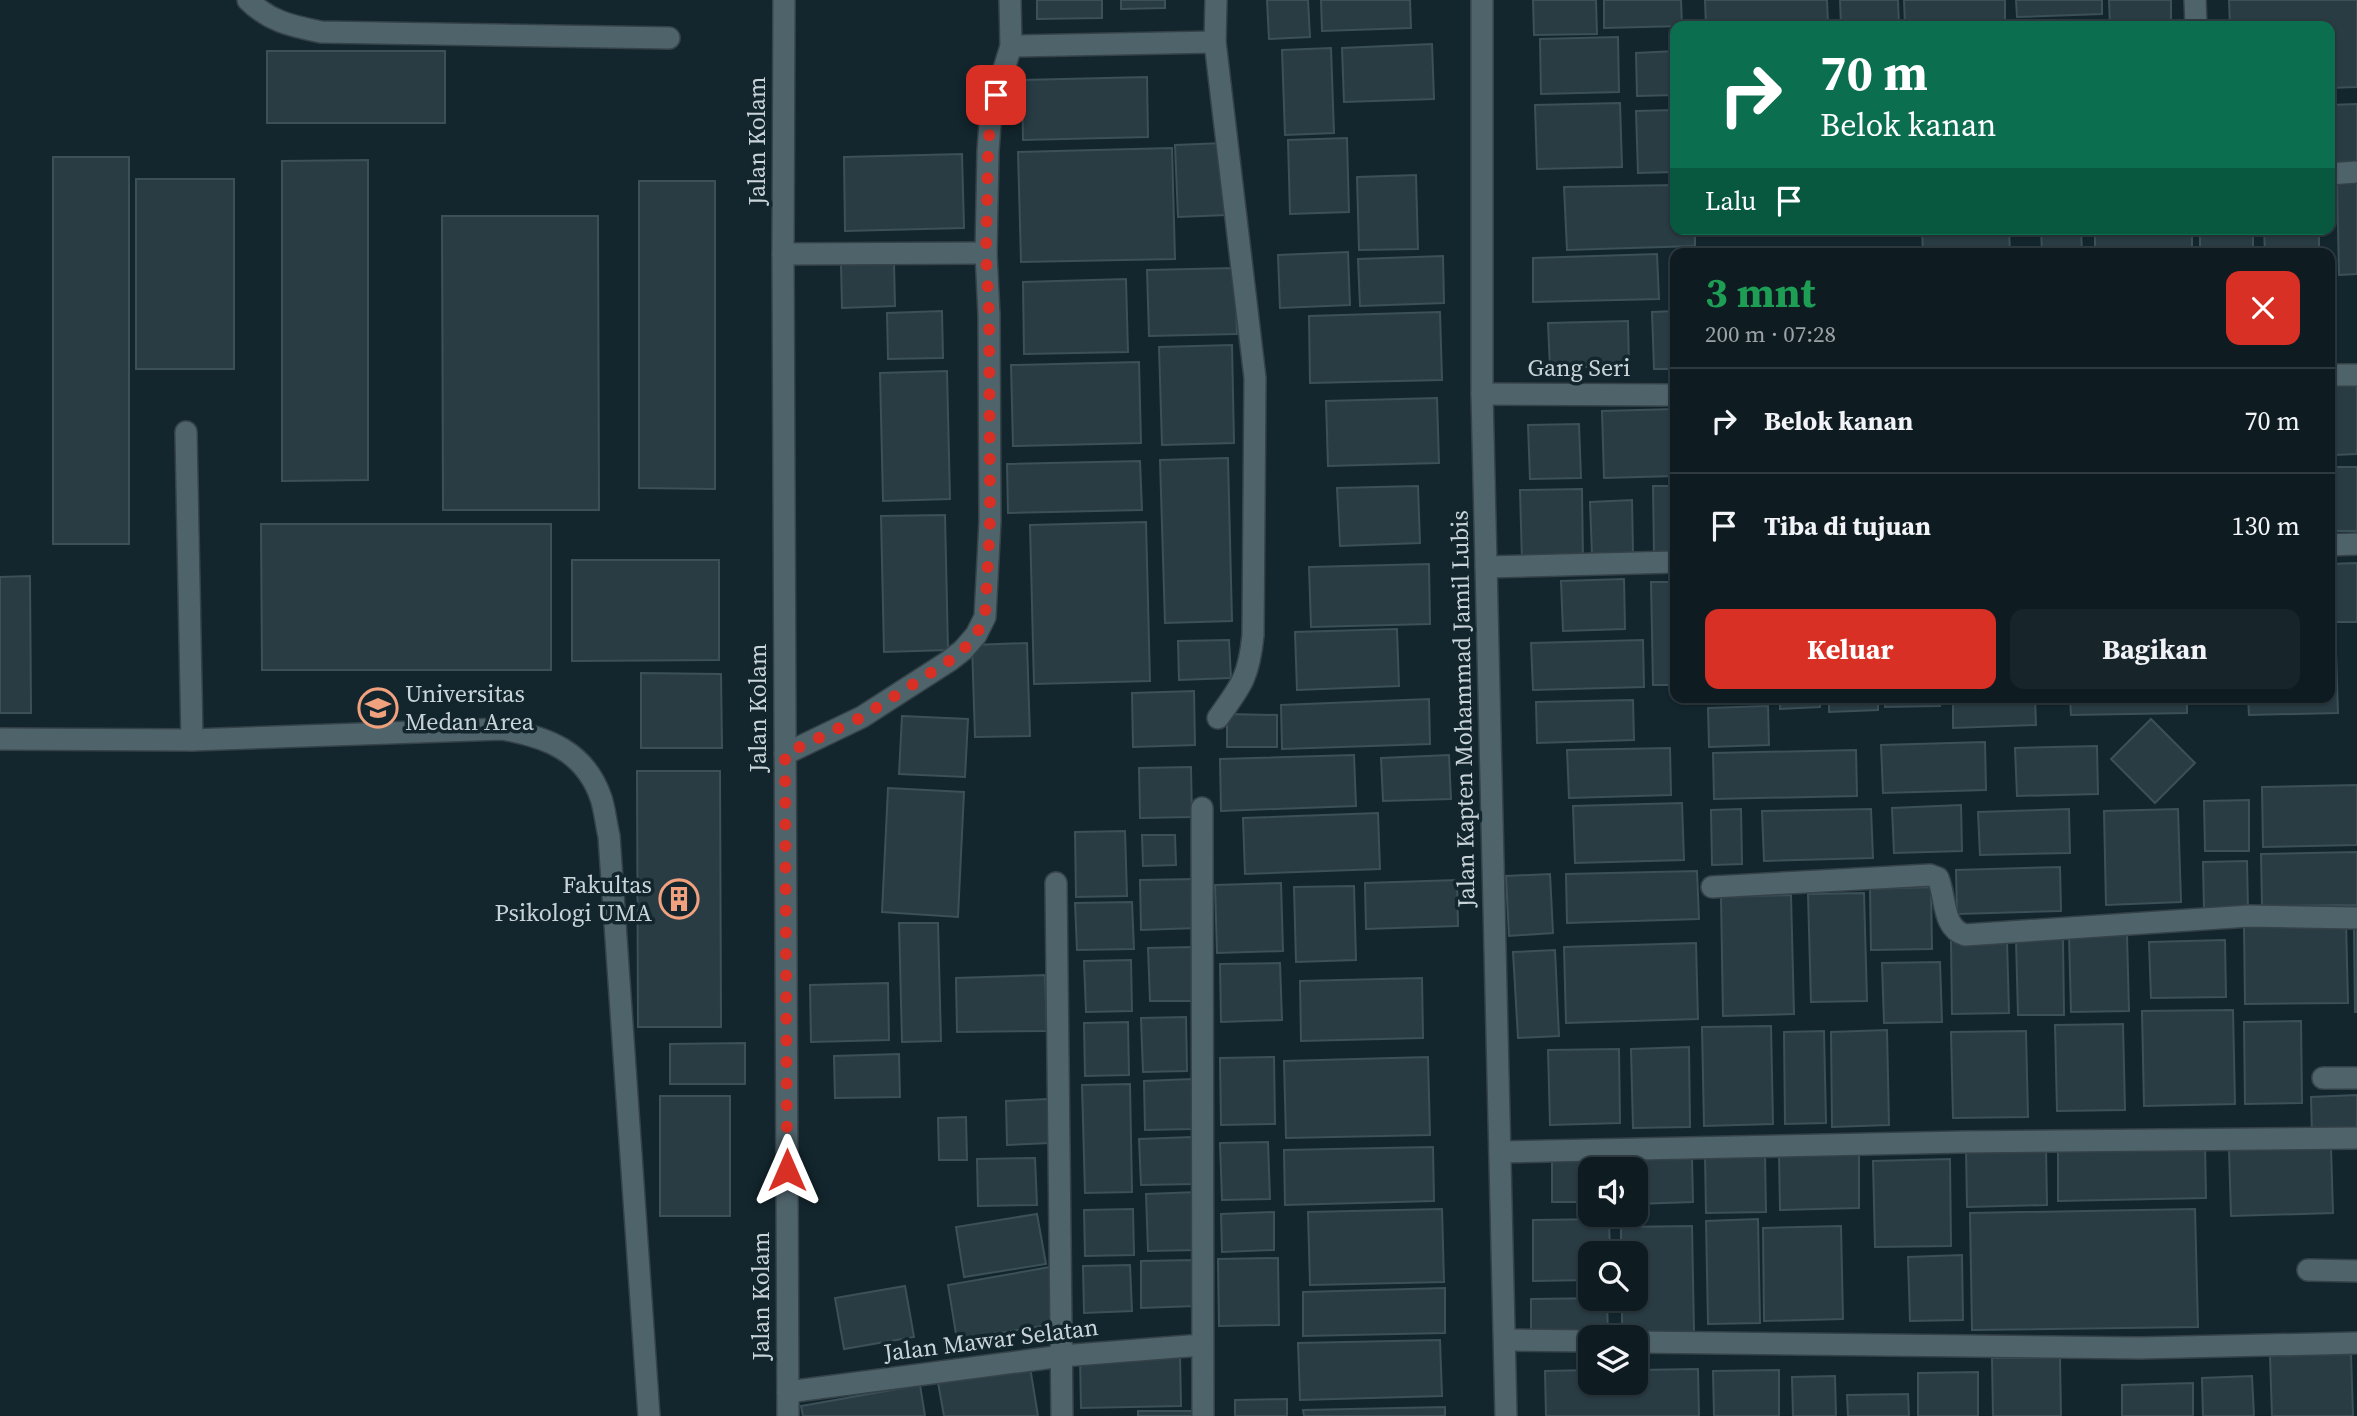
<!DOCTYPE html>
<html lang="id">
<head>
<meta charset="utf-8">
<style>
	body { margin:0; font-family:"Source Serif 4",serif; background:#17252a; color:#f1f3f6; height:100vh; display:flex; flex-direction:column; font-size:26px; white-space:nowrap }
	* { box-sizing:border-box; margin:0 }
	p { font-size:23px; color:#9ba1a5 }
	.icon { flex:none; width:38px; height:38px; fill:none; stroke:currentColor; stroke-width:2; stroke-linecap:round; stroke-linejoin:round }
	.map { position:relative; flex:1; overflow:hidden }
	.panel { position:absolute; left:1670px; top:248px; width:665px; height:455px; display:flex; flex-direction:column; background:#0e1c22; border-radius:14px; box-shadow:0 2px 5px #0004,0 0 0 2px #2e3a40 }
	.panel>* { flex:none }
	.banner { position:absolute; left:1670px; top:21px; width:665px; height:214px; border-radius:14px; box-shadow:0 2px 5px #0004,0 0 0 2px #2e3a40; background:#0b6e4f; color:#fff; overflow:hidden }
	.controls { position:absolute; left:1578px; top:1157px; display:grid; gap:14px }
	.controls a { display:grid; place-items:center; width:70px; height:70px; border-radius:14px; background:#0e1c22; box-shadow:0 2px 5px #0004,0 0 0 2px #2e3a40; font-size:35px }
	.pin { position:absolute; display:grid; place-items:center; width:60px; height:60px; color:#fff; margin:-30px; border-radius:14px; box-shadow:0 4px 10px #0006 }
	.me { position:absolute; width:77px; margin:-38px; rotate:0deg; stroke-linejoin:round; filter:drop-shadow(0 0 5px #0008) }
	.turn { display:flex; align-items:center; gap:24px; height:147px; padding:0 35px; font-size:32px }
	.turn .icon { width:91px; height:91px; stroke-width:2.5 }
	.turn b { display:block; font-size:49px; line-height:60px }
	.then { display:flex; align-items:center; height:66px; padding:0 35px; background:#0003; gap:14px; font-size:26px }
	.round { display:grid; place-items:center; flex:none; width:74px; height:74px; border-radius:14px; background:#17252a }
	.summary { display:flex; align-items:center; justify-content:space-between; height:119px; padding:0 35px }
	h1 { font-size:42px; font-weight:700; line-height:52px; color:#1e9e55 }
	.action { display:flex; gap:14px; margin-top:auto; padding:14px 35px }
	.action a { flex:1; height:80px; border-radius:14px; background:#d93025; color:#fff; font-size:28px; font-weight:700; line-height:80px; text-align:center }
	.action a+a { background:#17252a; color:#f1f3f6 }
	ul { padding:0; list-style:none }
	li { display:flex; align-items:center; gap:21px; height:105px; padding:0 35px; border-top:2px solid #2e3a40 }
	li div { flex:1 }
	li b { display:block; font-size:26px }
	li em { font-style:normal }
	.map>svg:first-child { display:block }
	.building { fill:#293c44; stroke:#3c5058; stroke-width:2 }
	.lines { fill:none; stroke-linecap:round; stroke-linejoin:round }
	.minor-casing { stroke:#354248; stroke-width:24 }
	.minor { stroke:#4f636b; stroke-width:21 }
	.route { stroke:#d93025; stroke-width:12; stroke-dasharray:0 21.6 }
	.labels { text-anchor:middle; stroke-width:7; stroke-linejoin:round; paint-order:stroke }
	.street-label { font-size:24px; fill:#c9d4d9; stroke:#13262d }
	.poi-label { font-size:24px; fill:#c9d4d9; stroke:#13262d; text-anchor:start }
</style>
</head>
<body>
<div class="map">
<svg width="2357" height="1416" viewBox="0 0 2357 1416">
	<rect width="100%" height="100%" fill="#13262d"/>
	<g class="building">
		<polygon points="1037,0 1102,0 1102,18 1037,19"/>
		<polygon points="1121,0 1165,0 1165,8 1121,9"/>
		<polygon points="1267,0 1308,0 1310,37 1269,39"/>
		<polygon points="1321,0 1410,0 1411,28 1322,31"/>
		<polygon points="1533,0 1596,0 1597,34 1534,35"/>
		<polygon points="1604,0 1681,0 1682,26 1604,28"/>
		<polygon points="1705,0 1827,0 1828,24 1706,26"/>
		<polygon points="1840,0 1898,0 1899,26 1841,26"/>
		<polygon points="1904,0 2005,0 2005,26 1905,26"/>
		<polygon points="2016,0 2102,0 2102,14 2017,17"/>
		<polygon points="2109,0 2171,0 2171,26 2110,26"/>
		<polygon points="2229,0 2357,0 2357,87 2329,88 2329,26 2230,26"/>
		<polygon points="1618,37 1619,92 1541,94 1540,39"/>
		<polygon points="1432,44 1434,99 1344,102 1342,48"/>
		<polygon points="1331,48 1334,133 1285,135 1282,50"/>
		<rect x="267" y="51" width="178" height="72"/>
		<polygon points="1675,51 1675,95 1637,96 1636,53"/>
		<polygon points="1147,77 1148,137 1023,140 1022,80"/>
		<polygon points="1620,103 1622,167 1537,169 1535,105"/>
		<polygon points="2357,104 2357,168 2330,169 2329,105"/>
		<polygon points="1675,110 1675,172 1638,173 1636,111"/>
		<polygon points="1347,138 1349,212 1290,214 1288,140"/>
		<polygon points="1224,143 1227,215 1178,217 1175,145"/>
		<polygon points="1172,148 1175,259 1021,262 1018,152"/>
		<polygon points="962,154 964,228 845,231 844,157"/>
		<rect x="53" y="157" width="76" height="387"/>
		<polygon points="368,160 368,480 282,481 282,161"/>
		<polygon points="1416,175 1418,249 1359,250 1357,177"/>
		<polygon points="2337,177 2357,177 2357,274 2339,275"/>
		<rect x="136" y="179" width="98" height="190"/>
		<polygon points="639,181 715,181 715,489 639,488"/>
		<polygon points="1675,185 1675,229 1695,229 1695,246 1567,250 1564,187"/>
		<polygon points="442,216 598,216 599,510 443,510"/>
		<polygon points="1922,229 2009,229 2010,254 1923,254"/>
		<polygon points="2041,229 2081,229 2082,254 2042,254"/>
		<rect x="2095" y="229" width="97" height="25"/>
		<rect x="2200" y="229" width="53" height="25"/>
		<polygon points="2264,229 2319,229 2319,254 2265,254"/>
		<polygon points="1348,252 1350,305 1280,308 1278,255"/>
		<polygon points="1657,254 1659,299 1533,302 1533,258"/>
		<polygon points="1443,256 1444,303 1360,306 1358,259"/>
		<polygon points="894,263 895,306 842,308 841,264"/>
		<polygon points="1235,268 1237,334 1149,336 1147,270"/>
		<polygon points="1126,279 1128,352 1024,354 1023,282"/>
		<polygon points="942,311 943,358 888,359 887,313"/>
		<polygon points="1675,311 1675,369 1654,369 1652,312"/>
		<polygon points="1440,312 1442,380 1310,383 1309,316"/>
		<polygon points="1628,321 1629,366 1550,368 1548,323"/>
		<polygon points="1232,345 1234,443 1162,445 1159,347"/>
		<polygon points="1139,362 1141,443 1013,446 1011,365"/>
		<polygon points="947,371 950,499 883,501 880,373"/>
		<polygon points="2334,386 2357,386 2357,454 2335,455"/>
		<polygon points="1437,398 1439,463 1328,466 1326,401"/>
		<polygon points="1675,409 1675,476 1604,478 1602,411"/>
		<polygon points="1579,424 1581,478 1530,479 1528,425"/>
		<polygon points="1228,458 1232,621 1165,623 1160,460"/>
		<polygon points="1140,461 1142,510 1008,513 1007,464"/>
		<rect x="2329" y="467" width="28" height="64"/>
		<polygon points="1418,486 1420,543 1340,546 1337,488"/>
		<polygon points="1653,486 1675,486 1675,555 1654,555"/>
		<polygon points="1582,489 1583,561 1522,562 1520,490"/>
		<polygon points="1632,500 1633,553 1592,555 1590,502"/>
		<polygon points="945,515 948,650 884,652 881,516"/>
		<polygon points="1146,522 1150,681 1034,684 1030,525"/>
		<polygon points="261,524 551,524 551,670 262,670"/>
		<polygon points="572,560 719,560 719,660 572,661"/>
		<polygon points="2357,563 2357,622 2329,622 2329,564"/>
		<polygon points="1429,564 1430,624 1311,627 1309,567"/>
		<polygon points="30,576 31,713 0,713 0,577"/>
		<polygon points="1624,579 1625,629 1563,631 1561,581"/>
		<polygon points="1651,582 1675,582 1675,685 1653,685"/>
		<polygon points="1397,629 1399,686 1297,690 1295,632"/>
		<polygon points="1229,640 1231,678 1179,680 1178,641"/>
		<polygon points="1643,640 1644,687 1533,690 1531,643"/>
		<polygon points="1027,643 1030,736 975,737 972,645"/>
		<polygon points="2329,652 2336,652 2338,713 2249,715 2248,698 2329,698"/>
		<polygon points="641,673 721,674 722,748 641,748"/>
		<polygon points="1194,691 1195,745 1133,747 1132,693"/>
		<polygon points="1780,698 1820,698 1820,707 1780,709"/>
		<polygon points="1829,698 1878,698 1878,710 1829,712"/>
		<polygon points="1885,698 1940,698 1940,706 1885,707"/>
		<polygon points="1953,698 2035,698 2036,725 1953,728"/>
		<polygon points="2070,698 2187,698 2187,713 2071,715"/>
		<polygon points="1429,699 1430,744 1282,749 1281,705"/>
		<polygon points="1633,700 1634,740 1537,743 1536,702"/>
		<polygon points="1768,706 1769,745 1709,747 1708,708"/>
		<polygon points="1227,714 1277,715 1277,747 1227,747"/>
		<polygon points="902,716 968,719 965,777 899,774"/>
		<polygon points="2151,719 2195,763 2155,803 2111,759"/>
		<polygon points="1985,742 1986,790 1883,793 1881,745"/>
		<polygon points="2097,746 2098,794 2017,796 2015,748"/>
		<polygon points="1670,748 1671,795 1569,798 1567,750"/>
		<polygon points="1856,750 1857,796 1714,799 1713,753"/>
		<polygon points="1354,755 1356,806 1221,811 1220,759"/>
		<polygon points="1449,755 1451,799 1383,801 1381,758"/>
		<polygon points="1191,767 1192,817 1140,818 1139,768"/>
		<polygon points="637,771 720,771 721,1027 638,1027"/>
		<polygon points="2357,785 2357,845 2263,847 2262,787"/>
		<polygon points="888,788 964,792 958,917 882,912"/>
		<polygon points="2249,800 2249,851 2205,851 2204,801"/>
		<polygon points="1682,803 1684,860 1575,863 1573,806"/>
		<polygon points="1961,805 1962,851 1894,853 1892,808"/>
		<polygon points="1741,809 1742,864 1712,865 1711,810"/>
		<polygon points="1871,809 1873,858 1764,861 1762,811"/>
		<polygon points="2069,809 2070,853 1980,855 1978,812"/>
		<polygon points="2178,809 2181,902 2106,905 2104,811"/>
		<polygon points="1378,813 1380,869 1245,874 1243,818"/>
		<polygon points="1125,831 1127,896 1076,897 1075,832"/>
		<polygon points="1142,835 1175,835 1176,865 1143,866"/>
		<polygon points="2357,852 2357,905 2262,906 2261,854"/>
		<polygon points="2247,861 2248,910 2204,911 2203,862"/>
		<polygon points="2060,867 2061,911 1957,914 1956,870"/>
		<polygon points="1697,871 1699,919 1567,923 1566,874"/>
		<polygon points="1550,874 1553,933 1509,936 1506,876"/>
		<polygon points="1196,879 1197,928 1141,930 1140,880"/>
		<polygon points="1457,880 1458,926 1366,929 1365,883"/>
		<polygon points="1281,883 1283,951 1217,953 1215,885"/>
		<polygon points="1354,886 1356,960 1296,962 1294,887"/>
		<polygon points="1931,887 1932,949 1871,950 1870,889"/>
		<polygon points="1864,893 1867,1001 1811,1002 1808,894"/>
		<polygon points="1791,895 1794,1014 1723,1016 1721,897"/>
		<polygon points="1132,902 1134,949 1077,950 1075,903"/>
		<polygon points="2346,921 2348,1003 2245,1004 2244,924"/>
		<polygon points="899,923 938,923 941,1041 902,1042"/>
		<polygon points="2354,929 2357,929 2357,1012 2355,1012"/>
		<polygon points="2127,934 2129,1011 2071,1012 2069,935"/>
		<polygon points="2063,939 2064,1015 2018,1015 2016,940"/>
		<polygon points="2007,940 2009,1013 1952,1014 1951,941"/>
		<polygon points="2225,940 2226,997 2151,998 2149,942"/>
		<polygon points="1696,943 1698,1019 1566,1023 1564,947"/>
		<polygon points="1193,947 1194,1001 1150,1001 1148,948"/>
		<polygon points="1555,950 1559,1036 1518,1038 1513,952"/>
		<polygon points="1131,960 1132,1011 1086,1012 1084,961"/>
		<polygon points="1940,962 1942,1022 1884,1023 1882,963"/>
		<polygon points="1280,963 1282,1020 1221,1022 1220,964"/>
		<polygon points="1045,975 1047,1031 957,1032 956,978"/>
		<polygon points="1422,978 1423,1038 1301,1041 1300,981"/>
		<polygon points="888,983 889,1040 811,1042 810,985"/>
		<polygon points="2233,1010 2235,1104 2144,1106 2142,1011"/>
		<polygon points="1186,1017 1187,1071 1143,1072 1141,1018"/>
		<polygon points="2301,1021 2302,1103 2245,1104 2244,1022"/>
		<polygon points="1128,1022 1129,1075 1085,1076 1084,1023"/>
		<polygon points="2123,1024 2125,1110 2057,1111 2055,1025"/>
		<polygon points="1771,1026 1773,1124 1704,1126 1702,1027"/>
		<polygon points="1887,1030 1889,1125 1832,1127 1831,1032"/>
		<polygon points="1824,1031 1826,1123 1785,1124 1784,1032"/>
		<polygon points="2026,1031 2028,1117 1953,1118 1951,1032"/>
		<polygon points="745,1043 745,1084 670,1084 670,1044"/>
		<polygon points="1689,1047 1690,1127 1633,1128 1631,1049"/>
		<polygon points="1619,1049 1620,1123 1550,1125 1548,1050"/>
		<polygon points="899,1054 900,1097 835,1098 834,1056"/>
		<polygon points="1274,1057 1275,1124 1221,1125 1220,1058"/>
		<polygon points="1428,1057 1430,1135 1286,1138 1284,1061"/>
		<polygon points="1192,1079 1193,1129 1145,1130 1144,1081"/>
		<polygon points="1130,1084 1132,1192 1085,1193 1082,1085"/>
		<polygon points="2357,1095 2357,1134 2312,1135 2311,1097"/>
		<rect x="660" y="1096" width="70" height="120"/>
		<polygon points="1048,1099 1050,1143 1007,1145 1006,1101"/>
		<polygon points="966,1117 967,1160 939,1160 938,1118"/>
		<polygon points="1192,1137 1193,1184 1141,1185 1139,1139"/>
		<polygon points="1268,1142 1270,1199 1222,1200 1220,1143"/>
		<polygon points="2205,1142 2206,1198 2058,1201 2058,1145"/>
		<polygon points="2046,1145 2047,1205 1967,1207 1966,1147"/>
		<polygon points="1433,1147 1434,1201 1285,1205 1284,1150"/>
		<polygon points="2331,1147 2333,1213 2231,1216 2229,1150"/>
		<polygon points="1859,1152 1859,1208 1780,1210 1779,1153"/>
		<polygon points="1765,1154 1766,1212 1706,1213 1705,1155"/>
		<polygon points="1035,1158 1037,1205 978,1206 977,1159"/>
		<polygon points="1599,1158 1599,1169 1591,1169 1591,1202 1552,1202 1552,1159"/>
		<polygon points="1692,1158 1693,1202 1636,1204 1636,1169 1621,1169 1621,1159"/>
		<polygon points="1950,1159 1951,1246 1875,1247 1873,1161"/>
		<polygon points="1198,1192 1199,1250 1148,1251 1146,1194"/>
		<polygon points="1133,1209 1134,1255 1085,1256 1084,1210"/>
		<polygon points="1442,1209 1444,1282 1310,1285 1308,1212"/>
		<polygon points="2195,1209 2198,1327 1972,1330 1970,1213"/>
		<polygon points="1274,1212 1274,1250 1222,1252 1221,1214"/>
		<polygon points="1037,1214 1046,1264 964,1277 956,1227"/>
		<polygon points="1609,1219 1610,1253 1591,1253 1591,1280 1533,1281 1533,1220"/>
		<polygon points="1758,1219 1760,1323 1708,1324 1706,1221"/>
		<polygon points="1692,1226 1694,1332 1622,1333 1622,1298 1636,1298 1636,1253 1621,1253 1621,1227"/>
		<polygon points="1841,1226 1843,1319 1764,1321 1763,1228"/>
		<polygon points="1962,1255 1963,1320 1910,1321 1908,1257"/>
		<polygon points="1278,1258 1279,1325 1219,1326 1218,1259"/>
		<polygon points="1195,1260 1196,1306 1141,1308 1141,1261"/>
		<polygon points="1130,1265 1132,1311 1084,1313 1083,1266"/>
		<polygon points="1050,1267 1060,1323 957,1340 948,1285"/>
		<polygon points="905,1286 914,1337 844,1349 835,1298"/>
		<polygon points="1445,1288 1445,1333 1303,1336 1303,1292"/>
		<polygon points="1607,1298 1608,1335 1531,1336 1531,1299"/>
		<polygon points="1440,1340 1442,1396 1300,1400 1298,1343"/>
		<polygon points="2351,1354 2353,1416 2272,1416 2270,1356"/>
		<polygon points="1180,1355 1181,1406 1081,1408 1080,1357"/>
		<polygon points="1992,1358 2060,1358 2061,1416 1993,1416"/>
		<polygon points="1029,1361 1038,1416 944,1416 937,1377"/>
		<polygon points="1698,1369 1699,1416 1546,1416 1545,1371 1591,1370 1591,1382 1636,1382 1636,1370"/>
		<polygon points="1779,1370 1779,1416 1714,1416 1713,1371"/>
		<polygon points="1978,1372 1978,1416 1918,1416 1918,1373"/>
		<polygon points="1835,1376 1836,1416 1793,1416 1792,1377"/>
		<polygon points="2252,1376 2254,1416 2203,1416 2202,1378"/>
		<polygon points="2193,1383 2193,1416 2122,1416 2122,1385"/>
		<polygon points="920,1385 925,1416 803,1416 801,1406"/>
		<polygon points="1908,1394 1909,1416 1848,1416 1847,1395"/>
		<polygon points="1287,1399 1287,1416 1235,1416 1235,1400"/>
		<polygon points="1445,1407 1445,1416 1304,1416 1303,1410"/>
		<rect x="1138" y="1411" width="58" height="5"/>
	</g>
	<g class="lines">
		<g class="minor-casing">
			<g id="minor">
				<path d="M248,0C270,22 292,26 321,32L669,38"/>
				<polyline points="784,0 783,254 788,1416"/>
				<path d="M1216,0L1215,42L1255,378L1253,635C1249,676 1242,685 1218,718"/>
				<polyline points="1482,0 1482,394 1506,1416"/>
				<polyline points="2195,0 2196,26"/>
				<polyline points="1011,46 1215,42"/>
				<polyline points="2329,174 2357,172"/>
				<polyline points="783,254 986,253"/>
				<polyline points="2329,375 2357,375"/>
				<polyline points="1482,394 1675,395"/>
				<polyline points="186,432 192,740"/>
				<polyline points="2329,545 2357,544"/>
				<polyline points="1486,567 1675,562"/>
				<path d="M0,739L192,740L502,729C547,737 585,751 601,798C605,810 606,824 609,836L649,1416"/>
				<polyline points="785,754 862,717 949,661 963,650 976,635 985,617 990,521 989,315 986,253 988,151 991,111 1011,46 1010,0"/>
				<polyline points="1202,808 1203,1416"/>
				<polyline points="1056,883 1062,1416"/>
				<path d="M1712,887L1930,875L1938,878C1946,897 1942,928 1965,935L2249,916L2357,918"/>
				<polyline points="2323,1078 2357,1078"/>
				<polyline points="1500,1152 1962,1142 2357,1138"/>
				<polyline points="2308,1270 2357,1271"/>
				<polyline points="1505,1340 1591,1341"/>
				<polyline points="1636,1342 2140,1348 2357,1343"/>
				<polyline points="788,1392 1062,1356 1202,1345"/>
			</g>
		</g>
		<use href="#minor" class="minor"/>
	</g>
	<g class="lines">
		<polyline class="route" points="787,1170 785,754 862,717 949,661 963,650 976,635 985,617 990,521 989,315 986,253 988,151 991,111 996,95"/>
	</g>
	<defs>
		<g id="university-ring" transform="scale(2.0125)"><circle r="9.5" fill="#13262d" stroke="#f2a17e" stroke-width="1.5"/><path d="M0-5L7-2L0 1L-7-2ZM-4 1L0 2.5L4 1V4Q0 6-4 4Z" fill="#f2a17e"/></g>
		<g id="building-ring" transform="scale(2.0125)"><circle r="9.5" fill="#13262d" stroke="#f2a17e" stroke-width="1.5"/><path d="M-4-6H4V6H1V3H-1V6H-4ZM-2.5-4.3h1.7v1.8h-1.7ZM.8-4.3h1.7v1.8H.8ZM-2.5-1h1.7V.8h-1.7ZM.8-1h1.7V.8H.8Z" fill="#f2a17e"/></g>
	</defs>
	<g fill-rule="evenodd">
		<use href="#university-ring" x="378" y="708"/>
		<use href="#building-ring" x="679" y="899"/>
	</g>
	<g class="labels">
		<g class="street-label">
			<text transform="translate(757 141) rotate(-90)" y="8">Jalan Kolam</text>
			<text x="1579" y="376">Gang Seri</text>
			<text transform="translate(758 708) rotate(-90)" y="8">Jalan Kolam</text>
			<text transform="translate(1463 709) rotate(-91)" y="8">Jalan Kapten Mohammad Jamil Lubis</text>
			<text transform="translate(761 1296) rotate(-90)" y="8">Jalan Kolam</text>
			<text transform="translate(991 1340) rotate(-7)" y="8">Jalan Mawar Selatan</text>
		</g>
		<g class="poi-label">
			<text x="405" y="702">Universitas<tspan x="405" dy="28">Medan Area</tspan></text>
			<text x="652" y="893" text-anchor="end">Fakultas<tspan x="652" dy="28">Psikologi UMA</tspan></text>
		</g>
	</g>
</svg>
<div class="controls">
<a><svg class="icon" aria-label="sound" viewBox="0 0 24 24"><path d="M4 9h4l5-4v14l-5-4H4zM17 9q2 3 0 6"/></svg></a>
<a><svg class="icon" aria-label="search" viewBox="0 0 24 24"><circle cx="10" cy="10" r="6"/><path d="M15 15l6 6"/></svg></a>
<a><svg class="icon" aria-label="layers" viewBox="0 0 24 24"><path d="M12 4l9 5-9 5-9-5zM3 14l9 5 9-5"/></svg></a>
</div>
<div class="pin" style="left:996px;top:95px;background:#d93025"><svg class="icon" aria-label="arrive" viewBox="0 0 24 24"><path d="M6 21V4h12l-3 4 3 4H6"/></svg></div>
<svg class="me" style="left:787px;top:1170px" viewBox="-20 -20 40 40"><path d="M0-17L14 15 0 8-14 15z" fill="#d93025" stroke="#fff" stroke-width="4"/></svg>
<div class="banner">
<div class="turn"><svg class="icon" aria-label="right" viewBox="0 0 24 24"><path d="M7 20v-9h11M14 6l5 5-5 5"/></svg><div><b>70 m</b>Belok kanan</div></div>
<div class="then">Lalu<svg class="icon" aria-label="arrive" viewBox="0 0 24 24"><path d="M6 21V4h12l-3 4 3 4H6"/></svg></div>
</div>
<section class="panel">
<div class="summary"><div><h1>3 mnt</h1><p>200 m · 07:28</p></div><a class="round" style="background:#d93025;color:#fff"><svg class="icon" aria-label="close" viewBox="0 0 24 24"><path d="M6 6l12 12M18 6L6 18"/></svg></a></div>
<ul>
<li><svg class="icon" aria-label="right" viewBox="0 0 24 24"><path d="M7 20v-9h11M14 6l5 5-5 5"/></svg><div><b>Belok kanan</b></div><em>70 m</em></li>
<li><svg class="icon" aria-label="arrive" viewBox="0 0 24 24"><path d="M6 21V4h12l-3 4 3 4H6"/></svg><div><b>Tiba di tujuan</b></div><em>130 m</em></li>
</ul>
<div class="action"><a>Keluar</a><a>Bagikan</a></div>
</section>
</div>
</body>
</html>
